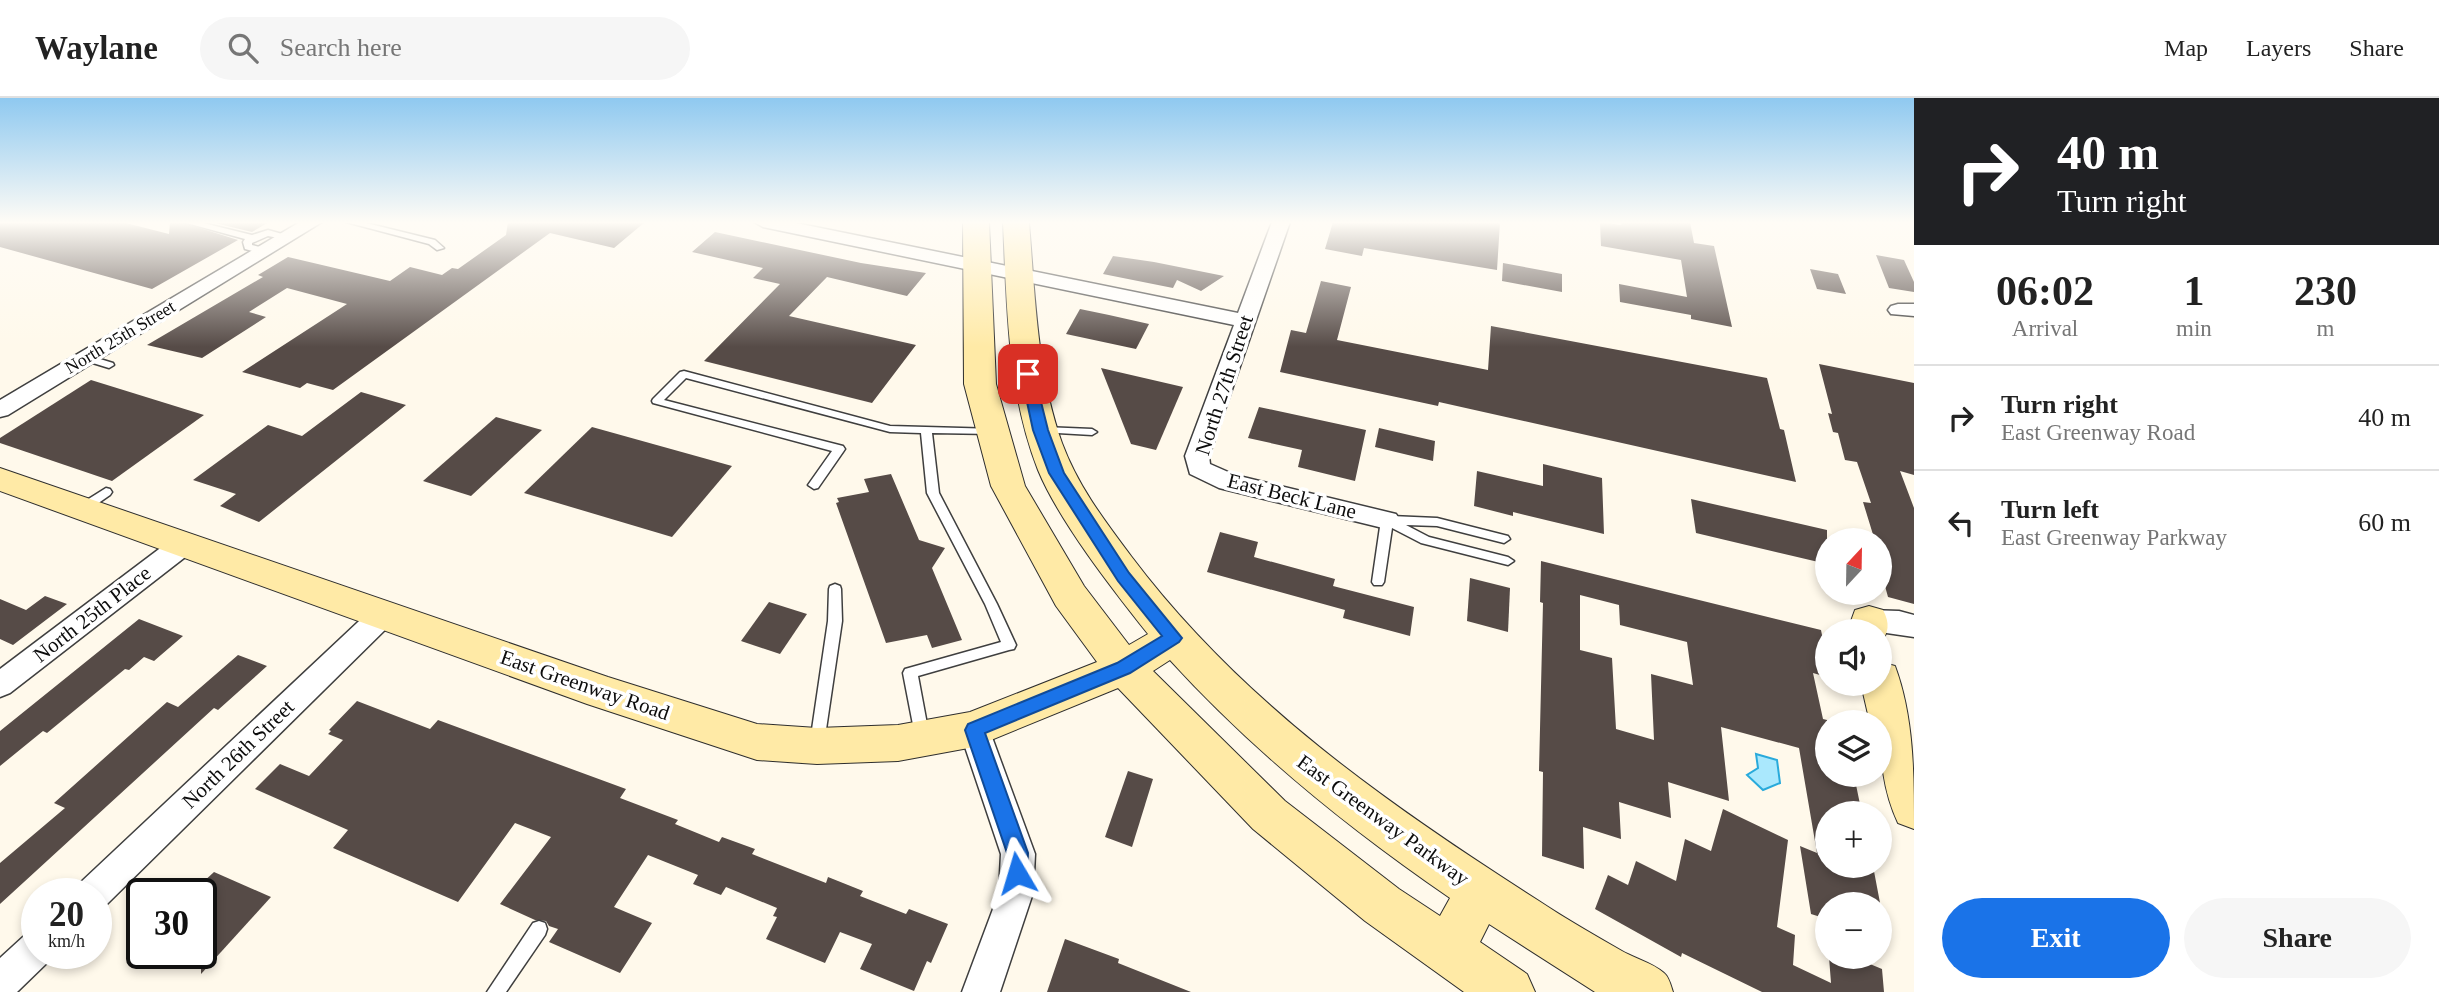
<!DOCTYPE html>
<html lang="en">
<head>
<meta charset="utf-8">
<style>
	body { margin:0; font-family:"Times New Roman",serif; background:#f6f6f6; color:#222; height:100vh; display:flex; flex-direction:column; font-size:26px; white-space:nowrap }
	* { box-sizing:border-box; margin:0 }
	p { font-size:23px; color:#767676 }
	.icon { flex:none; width:38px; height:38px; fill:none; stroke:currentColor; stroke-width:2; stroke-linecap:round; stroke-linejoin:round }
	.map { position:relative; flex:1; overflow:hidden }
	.drawer { display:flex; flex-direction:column; background:#fff; width:525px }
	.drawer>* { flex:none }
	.hud { background:#202124; color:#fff; overflow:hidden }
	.needle { width:46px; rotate:22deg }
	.buttons { position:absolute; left:1815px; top:430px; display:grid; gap:14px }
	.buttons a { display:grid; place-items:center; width:77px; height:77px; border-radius:50%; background:#fff; box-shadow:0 4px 10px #0003; font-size:35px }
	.speed { position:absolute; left:21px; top:780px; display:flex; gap:14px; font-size:35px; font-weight:700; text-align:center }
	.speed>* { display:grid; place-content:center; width:91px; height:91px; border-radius:50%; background:#fff; box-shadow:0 4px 10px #0003; line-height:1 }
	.speed small { font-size:18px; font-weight:400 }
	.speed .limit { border:4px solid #111; border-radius:10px; background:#fff; color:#111 }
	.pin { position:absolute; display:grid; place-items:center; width:60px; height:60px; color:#fff; margin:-30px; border-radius:14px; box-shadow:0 4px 10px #0006 }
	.me { position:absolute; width:77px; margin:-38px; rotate:353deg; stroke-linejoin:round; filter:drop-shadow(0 0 5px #0008) }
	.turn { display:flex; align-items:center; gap:24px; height:147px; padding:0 28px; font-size:32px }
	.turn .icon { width:91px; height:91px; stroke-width:2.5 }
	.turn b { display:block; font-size:49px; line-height:60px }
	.eta { display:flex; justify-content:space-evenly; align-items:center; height:119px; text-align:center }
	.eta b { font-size:42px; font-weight:600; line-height:49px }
	.button { display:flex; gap:14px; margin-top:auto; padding:14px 28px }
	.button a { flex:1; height:80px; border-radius:42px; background:#1a73e8; color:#fff; font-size:28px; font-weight:600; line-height:80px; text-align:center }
	.button a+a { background:#f6f6f6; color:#222 }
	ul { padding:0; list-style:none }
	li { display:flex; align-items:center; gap:21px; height:105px; padding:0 28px; border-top:2px solid #e0e0e0 }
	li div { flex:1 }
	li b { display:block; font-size:26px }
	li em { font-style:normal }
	header { display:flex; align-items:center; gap:42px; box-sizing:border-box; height:98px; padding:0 35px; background:#fff; border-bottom:2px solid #e0e0e0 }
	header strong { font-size:33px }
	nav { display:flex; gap:38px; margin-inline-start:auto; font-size:24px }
	.search { width:490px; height:63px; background:#f6f6f6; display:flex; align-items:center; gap:18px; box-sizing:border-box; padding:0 24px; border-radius:38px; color:#767676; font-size:26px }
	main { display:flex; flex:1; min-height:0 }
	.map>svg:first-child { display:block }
	.water { fill:#aae8fd; stroke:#29aadb; stroke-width:2 }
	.building { fill:#564b47; fill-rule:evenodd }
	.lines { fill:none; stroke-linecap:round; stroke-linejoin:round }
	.lane-casing { stroke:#3f3f3f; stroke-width:3 }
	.street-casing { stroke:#3f3f3f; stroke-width:3 }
	.secondary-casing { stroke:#2e2e2e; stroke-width:2 }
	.lane { fill:#fff; fill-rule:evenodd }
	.street { fill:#fff; fill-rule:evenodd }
	.secondary { fill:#ffeaa6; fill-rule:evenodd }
	.route { fill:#1a73e8; stroke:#114b97; stroke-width:2 }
	.labels { text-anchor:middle; stroke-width:7; stroke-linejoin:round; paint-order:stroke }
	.far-street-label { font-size:18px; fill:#0c0c0c; stroke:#fff }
	.street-label { font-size:21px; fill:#0c0c0c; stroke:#fff }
</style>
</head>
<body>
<header>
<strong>Waylane</strong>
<div class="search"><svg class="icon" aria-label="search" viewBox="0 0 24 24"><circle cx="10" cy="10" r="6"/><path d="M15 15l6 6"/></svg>Search here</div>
<nav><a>Map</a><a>Layers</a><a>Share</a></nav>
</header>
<main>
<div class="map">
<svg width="1914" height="894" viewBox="0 0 1914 894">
	<rect width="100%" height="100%" fill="#fff9eb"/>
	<polygon class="water" points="1756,656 1777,662 1780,685 1763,692 1747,677 1758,670"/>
	<g class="building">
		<polygon points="0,124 122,124 169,136 170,124 181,124 238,142 152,191 0,149"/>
		<polygon points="211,124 269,124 252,134"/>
		<polygon points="508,124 645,124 614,150 550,135 333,292 307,285 300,290 242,274 347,206 287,190 249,214 266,219 202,260 147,247 263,179 258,177 288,159 390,183 410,169 442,177 452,170 458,171 506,137"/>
		<polygon points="1333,124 1500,124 1497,172 1364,150 1362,158 1325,151"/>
		<polygon points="1600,124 1621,127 1622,124 1690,124 1694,145 1714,148 1732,229 1691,221 1691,217 1620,204 1619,186 1687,199 1681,162 1601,148"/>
		<polygon points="715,134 861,165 926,175 907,198 827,179 789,218 916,247 872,305 704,263 780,186 753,180 763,170 692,154"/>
		<polygon points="1876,157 1904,162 1914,184 1914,194 1889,190"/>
		<polygon points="1113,158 1154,164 1224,178 1201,193 1177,182 1173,190 1103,176"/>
		<polygon points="1503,165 1562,176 1562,194 1502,183"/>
		<polygon points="1810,171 1838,176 1846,196 1817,191"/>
		<polygon points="1321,183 1351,189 1337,242 1488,272 1491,228 1767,280 1780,331 1784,332 1796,384 1439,304 1438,308 1280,274 1291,232 1306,235"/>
		<polygon points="1080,211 1109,217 1149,226 1136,251 1066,236"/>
		<polygon points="1819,266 1914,285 1914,377 1900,373 1914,410 1914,506 1888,499 1880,470 1880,443 1875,443 1863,404 1871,405 1857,364 1845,362 1838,335 1833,334 1828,315 1832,316"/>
		<polygon points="1101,270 1183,289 1156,352 1131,346"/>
		<polygon points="91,282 204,317 112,383 0,345 0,340"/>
		<polygon points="361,294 406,307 259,424 220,408 236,396 193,382 268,327 302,338"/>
		<polygon points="1259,309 1366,332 1355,383 1298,369 1302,352 1248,340"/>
		<polygon points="496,319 542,332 471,398 423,383"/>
		<polygon points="592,329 732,368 672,439 524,395"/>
		<polygon points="1379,330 1435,343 1433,363 1375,349"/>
		<polygon points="1543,366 1602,380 1604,436 1513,414 1513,418 1474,408 1477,373 1543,388"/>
		<polygon points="891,376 919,442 945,450 932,470 962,542 932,550 927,537 886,545 836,405 839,404 837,400 869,394 864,381"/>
		<polygon points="1691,401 1827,432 1827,466 1696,435"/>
		<polygon points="1220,434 1258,444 1254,459 1335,481 1333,488 1414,509 1410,538 1343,520 1345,512 1207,474"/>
		<path d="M1541,463L1821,532L1827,562V579L1813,575L1823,621L1827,622V677H1854L1862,716H1827V758L1824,759L1827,760V768H1873L1881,810L1880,807H1827V821L1811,816L1800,748L1817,755L1799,650L1721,629L1729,703L1668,684L1671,720L1619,704L1621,741L1583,729L1584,771L1542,758L1543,674L1539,673L1543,505L1540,504ZM1580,497L1619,507L1620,527L1687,544L1693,587L1651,576L1654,642L1616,631L1612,560L1580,552Z"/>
		<polygon points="1470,480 1510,490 1508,534 1467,523"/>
		<polygon points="45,498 67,506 13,547 0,541 0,501 26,512"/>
		<polygon points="769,504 807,516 780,556 741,543"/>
		<polygon points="139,521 183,538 154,563 144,559 129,572 125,571 47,635 43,633 0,668 0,633"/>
		<polygon points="238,557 267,568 218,612 214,610 0,806 0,765 65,710 54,705 167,604 178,609"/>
		<polygon points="357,603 430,631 438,622 626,691 620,700 678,722 675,726 719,744 722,739 755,751 752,756 826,785 828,779 863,793 860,798 906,816 909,811 948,826 931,865 927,863 914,893 860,871 872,846 840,834 825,865 766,841 777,819 773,818 777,810 726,789 721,797 693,786 698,777 648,757 614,809 652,825 620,875 549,844 558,831 549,828 546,823 535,822 500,806 551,739 515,725 458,804 333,750 348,732 255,691 280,666 309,678 343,642 328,636 331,633 329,632"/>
		<polygon points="1128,673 1153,681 1132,749 1105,739"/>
		<polygon points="1723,711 1788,742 1777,829 1795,837 1793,867 1831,885 1829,859 1853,859 1882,871 1884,894 1762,894 1682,855 1681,859 1595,811 1608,777 1628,787 1636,763 1676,783 1685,741 1711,753"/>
		<polygon points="214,774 271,799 201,876 201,786"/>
		<polygon points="1065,841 1119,861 1118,865 1191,894 1047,894"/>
	</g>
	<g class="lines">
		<g class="lane-casing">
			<g id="lane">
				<polygon points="183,124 199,124 252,137 268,132 293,139 289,142 268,138 252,145 252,147 267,151 267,155 264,156 245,151 243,144 245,141"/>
				<polygon points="346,124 362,124 435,142 444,150 437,152 429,146"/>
				<polygon points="87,257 113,265 114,267 109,270 83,262 83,258"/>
				<polygon points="684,273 890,328 997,331 998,333 993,336 932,335 939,395 997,506 1016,547 1014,551 1009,552 918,578 929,637 927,641 922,643 917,641 915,637 903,575 905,571 1001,544 985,506 927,395 921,335 890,334 686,280 664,302 843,348 845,351 843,354 818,390 814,391 808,387 832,353 653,305 652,303 653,301 680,274"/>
				<polygon points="1044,329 1092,331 1097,334 1092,337 1040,334 1039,332 1040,330"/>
				<polygon points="106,390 110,391 112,394 110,397 87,413 79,413 77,410 79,407"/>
				<polygon points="1391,418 1437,420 1508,438 1510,441 1504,445 1437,428 1406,427 1429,439 1508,459 1514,463 1508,467 1421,445 1392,430 1384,484 1382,487 1374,487 1372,484 1381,422 1383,419"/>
				<polygon points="835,486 840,488 841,491 842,523 824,645 822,649 817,651 812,649 810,645 828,523 829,491 830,488"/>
				<polygon points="539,823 545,825 547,831 545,837 506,894 487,894 533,825"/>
			</g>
		</g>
		<g class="street-casing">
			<g id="street">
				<polygon points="300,124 322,124 8,317 0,319 0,302"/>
				<polygon points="754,124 791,124 1238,215 1272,124 1290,124 1209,358 1210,366 1235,377 1396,416 1400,422 1396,428 1387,431 1219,390 1190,376 1185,358 1234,227 763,129"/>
				<polygon points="1898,206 1914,206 1914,218 1891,216 1888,212 1891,208"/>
				<polygon points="184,437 193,439 197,446 193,453 10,595 0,599 0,571 175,439"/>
				<polygon points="384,505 394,509 398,516 394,523 105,808 96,811 96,796 76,796 81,784 374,509"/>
				<polygon points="1869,512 1899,513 1914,517 1914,539 1859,531 1855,523 1859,515"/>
				<polygon points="974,618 985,622 989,631 1035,756 1033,795 1000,894 962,894 999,795 1001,756 959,631 963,622"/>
				<polygon points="37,832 37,856 53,856 50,862 17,894 0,894 0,860 24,838"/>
			</g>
		</g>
		<g class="secondary-casing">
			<g id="secondary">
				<path d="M963,124H989L996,286L1025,388L1084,488L1129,547L1148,536C1113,492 1059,423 1038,372C1007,293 1007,208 1003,124H1029C1035,198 1037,275 1062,345C1078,388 1104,422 1131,458C1241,604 1387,706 1539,803C1566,821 1594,837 1622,853C1634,860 1653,865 1664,875C1669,879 1671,888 1673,894H1595L1489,826L1480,844L1527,876L1535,894H1464L1365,823L1253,731L1118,590L974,649L898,663L817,666L757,662L587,606L0,393V370L608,579L757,626L817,630L898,627L970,614L1097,564L1056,508L991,388L964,286ZM1170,562C1253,653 1348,730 1450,800L1440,818L1399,791L1285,703L1153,573Z"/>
				<path d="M1869,508L1883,512C1890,525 1889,535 1880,545V534H1847L1855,512Z"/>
				<path d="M1880,564L1895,568C1914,619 1914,676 1914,731L1898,725C1883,693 1880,660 1880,625H1870L1861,586H1880Z"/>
			</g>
		</g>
		<use href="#lane" class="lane"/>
		<use href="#street" class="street"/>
		<use href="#secondary" class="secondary"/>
	</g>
	<linearGradient id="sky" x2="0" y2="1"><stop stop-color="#8fc9f0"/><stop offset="0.5" stop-color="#fffcf6"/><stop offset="1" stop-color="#fffcf6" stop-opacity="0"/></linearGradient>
	<rect width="1914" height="249" fill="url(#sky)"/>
	<polygon class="route" points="1028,272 1034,276 1048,332 1064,375 1129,475 1182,540 1179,544 1130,575 985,635 1028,755 1027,775 1024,782 1017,785 1010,782 1007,775 1007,755 965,632 968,626 1117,565 1162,538 1118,483 1049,375 1033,332 1021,276"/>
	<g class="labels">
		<g class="far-street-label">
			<text transform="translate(120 239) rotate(-31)" y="6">North 25th Street</text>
		</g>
		<g class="street-label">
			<text transform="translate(1224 287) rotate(-72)" y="7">North 27th Street</text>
			<text transform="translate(1292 398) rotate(14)" y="7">East Beck Lane</text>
			<text transform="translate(92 516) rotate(-38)" y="7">North 25th Place</text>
			<text transform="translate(585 587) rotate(19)" y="7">East Greenway Road</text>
			<text transform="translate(238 656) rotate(-44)" y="7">North 26th Street</text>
			<text transform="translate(1383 722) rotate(36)" y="7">East Greenway Parkway</text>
		</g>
	</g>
</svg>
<div class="buttons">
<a><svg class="needle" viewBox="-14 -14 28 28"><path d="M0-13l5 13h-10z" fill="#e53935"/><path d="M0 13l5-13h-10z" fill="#767676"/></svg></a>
<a><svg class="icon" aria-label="sound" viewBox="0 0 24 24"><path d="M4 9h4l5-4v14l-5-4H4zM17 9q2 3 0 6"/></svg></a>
<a><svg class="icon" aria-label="layers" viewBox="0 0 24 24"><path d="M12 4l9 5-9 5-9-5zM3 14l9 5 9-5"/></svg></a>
<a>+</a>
<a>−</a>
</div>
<div class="speed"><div>20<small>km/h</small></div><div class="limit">30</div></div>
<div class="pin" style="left:1028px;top:276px;background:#d93025"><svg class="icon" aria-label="arrive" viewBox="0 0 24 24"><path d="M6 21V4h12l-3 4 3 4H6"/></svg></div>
<svg class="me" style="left:1017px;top:775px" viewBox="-20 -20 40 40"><path d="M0-17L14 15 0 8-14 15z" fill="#1a73e8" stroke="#fff" stroke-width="4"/></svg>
</div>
<section class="drawer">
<div class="hud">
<div class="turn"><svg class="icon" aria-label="right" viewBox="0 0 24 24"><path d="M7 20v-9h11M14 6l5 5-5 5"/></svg><div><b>40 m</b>Turn right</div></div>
</div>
<div class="eta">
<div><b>06:02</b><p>Arrival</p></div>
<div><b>1</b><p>min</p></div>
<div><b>230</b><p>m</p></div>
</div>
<ul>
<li><svg class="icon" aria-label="right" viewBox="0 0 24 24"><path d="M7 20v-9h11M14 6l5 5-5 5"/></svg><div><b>Turn right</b><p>East Greenway Road</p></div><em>40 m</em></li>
<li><svg class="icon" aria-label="left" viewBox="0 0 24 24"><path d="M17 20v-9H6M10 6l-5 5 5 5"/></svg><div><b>Turn left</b><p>East Greenway Parkway</p></div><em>60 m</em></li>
</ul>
<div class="button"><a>Exit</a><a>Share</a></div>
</section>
</main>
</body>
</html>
